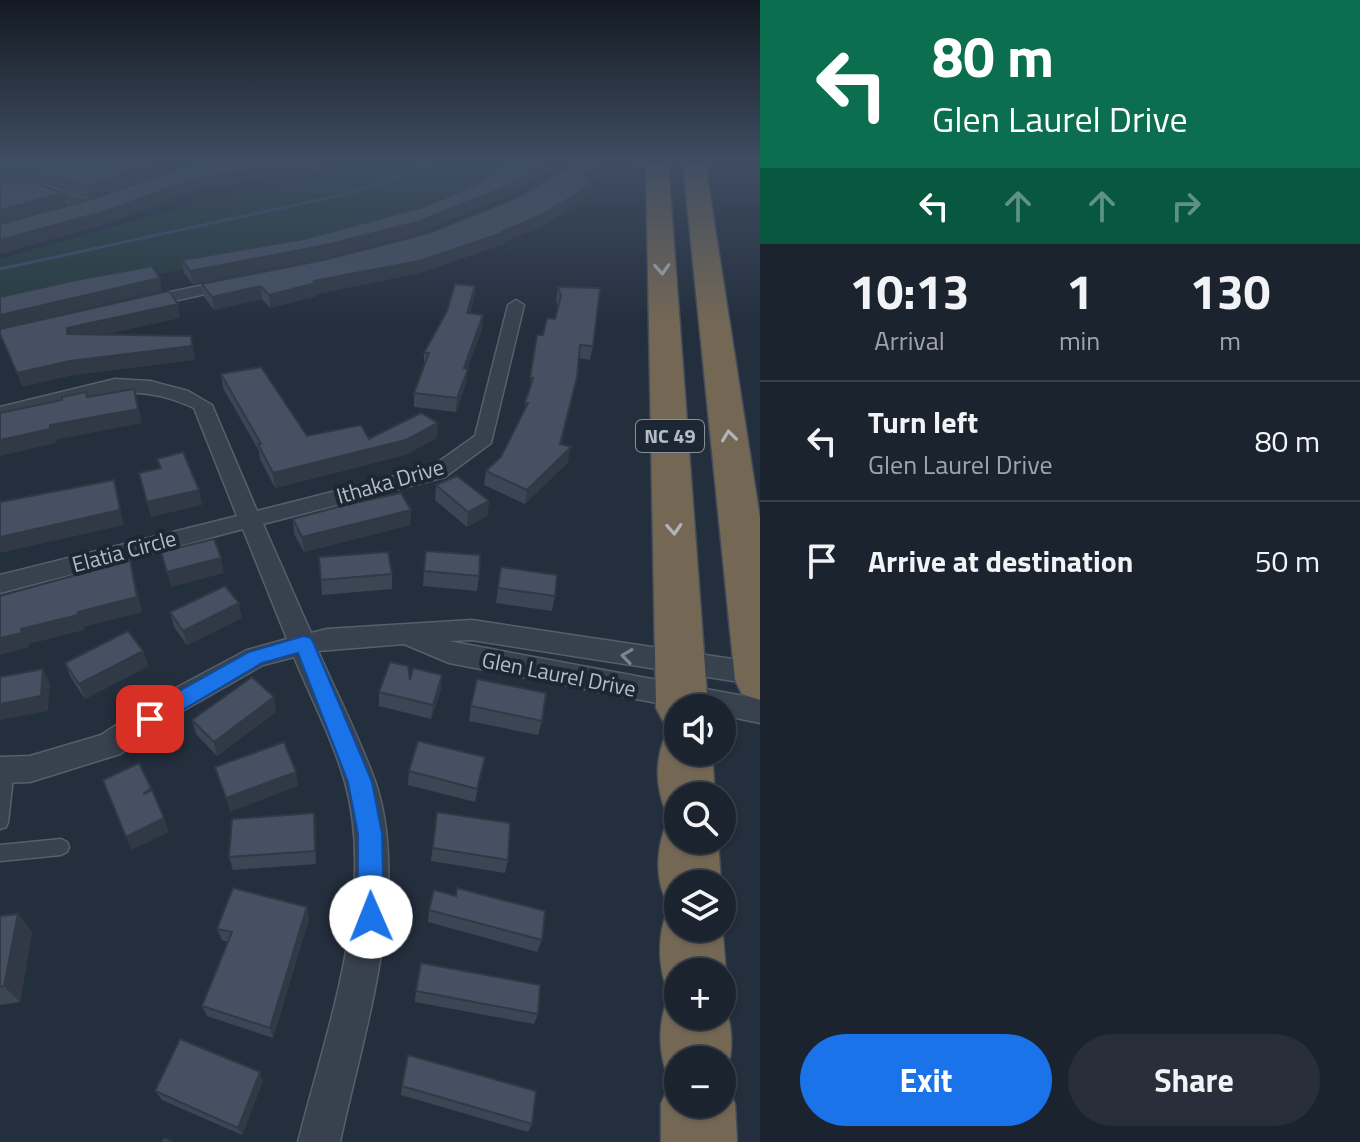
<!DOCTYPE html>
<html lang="en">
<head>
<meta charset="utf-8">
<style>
	body { margin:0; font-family:"Titillium Web",sans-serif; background:#282f3a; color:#f1f3f6; height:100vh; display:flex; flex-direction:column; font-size:30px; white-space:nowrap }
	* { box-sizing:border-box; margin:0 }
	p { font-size:26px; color:#a0a4aa }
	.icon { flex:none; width:44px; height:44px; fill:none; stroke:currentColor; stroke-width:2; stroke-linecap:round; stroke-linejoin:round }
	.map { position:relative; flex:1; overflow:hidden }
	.drawer { display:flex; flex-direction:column; background:#1b232e; width:600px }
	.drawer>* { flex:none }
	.guide { background:#0b6e4f; color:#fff; overflow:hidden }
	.fabs { position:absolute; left:664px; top:694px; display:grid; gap:16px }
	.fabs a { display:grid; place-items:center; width:72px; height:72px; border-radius:50%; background:#1b232e; box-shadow:0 2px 6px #0004,0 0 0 2px #39404a; font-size:40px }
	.pin { position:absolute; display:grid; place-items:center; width:68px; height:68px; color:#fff; margin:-34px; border-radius:16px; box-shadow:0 4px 12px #0006 }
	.me { position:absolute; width:88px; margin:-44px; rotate:359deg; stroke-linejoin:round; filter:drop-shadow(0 0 6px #0008) }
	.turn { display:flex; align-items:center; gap:28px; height:168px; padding:0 40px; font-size:36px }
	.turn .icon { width:104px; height:104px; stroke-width:2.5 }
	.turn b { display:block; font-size:56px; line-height:68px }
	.lanes { display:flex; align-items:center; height:76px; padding:0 40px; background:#0003; justify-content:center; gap:40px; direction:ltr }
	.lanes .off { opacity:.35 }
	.eta { display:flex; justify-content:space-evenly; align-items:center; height:136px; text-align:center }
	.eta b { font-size:48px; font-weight:700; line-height:56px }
	.primary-button { display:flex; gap:16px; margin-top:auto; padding:16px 40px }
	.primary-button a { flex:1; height:92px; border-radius:48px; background:#1a73e8; color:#fff; font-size:32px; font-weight:700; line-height:92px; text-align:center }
	.primary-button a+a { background:#282f3a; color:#f1f3f6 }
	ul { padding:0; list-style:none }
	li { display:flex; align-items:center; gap:24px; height:120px; padding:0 40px; border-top:2px solid #39404a }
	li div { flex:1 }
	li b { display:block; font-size:30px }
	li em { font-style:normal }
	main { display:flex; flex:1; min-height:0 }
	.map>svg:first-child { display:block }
	.green { fill:#263c3f }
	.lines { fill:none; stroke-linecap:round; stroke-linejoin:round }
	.stream { stroke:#394c67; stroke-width:3 }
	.lane-casing { stroke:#565f6c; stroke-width:3 }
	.street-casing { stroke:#565f6c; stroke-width:3 }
	.highway-casing { stroke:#434c59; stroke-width:3 }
	.lane { fill:#38414e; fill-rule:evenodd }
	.street { fill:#38414e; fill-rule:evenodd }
	.highway { fill:#746855; fill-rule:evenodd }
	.wall { fill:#3b4654 }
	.shaded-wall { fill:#303945 }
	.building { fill:#455162; stroke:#303945; stroke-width:2 }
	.oneway { stroke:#aeb4bd }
	.oneway2 { stroke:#7c8592 }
	.route { fill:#1a73e8; stroke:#114b97; stroke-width:2 }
	.labels { text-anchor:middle; stroke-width:8; stroke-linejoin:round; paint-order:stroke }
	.shield { fill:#1d2633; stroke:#878f9c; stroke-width:2 }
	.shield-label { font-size:20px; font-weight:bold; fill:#b4bcc9 }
	.street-label { font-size:22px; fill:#b4bcc9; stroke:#1d2633 }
</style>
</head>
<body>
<main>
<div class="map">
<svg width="760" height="1142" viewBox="0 0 760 1142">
	<rect width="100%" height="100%" fill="#242f3e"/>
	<polygon class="green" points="341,163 521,163 409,216 316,242 0,306 0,259 214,198 314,179"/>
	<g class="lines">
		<polyline class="stream" points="0,269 337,196 384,183 429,163"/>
		<g class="lane-casing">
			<g id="lane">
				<polygon points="7,762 12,764 14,769 8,822 6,827 0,829 0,768 2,764"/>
				<polygon points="61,839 67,842 69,847 67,852 61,855 0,861 0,845"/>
			</g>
		</g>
		<g class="street-casing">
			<g id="street">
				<polygon points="628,163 662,163 663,164 657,168"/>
				<polygon points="36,182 94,202 96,205 84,208 35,190 0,191 0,183"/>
				<polygon points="232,279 240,284 237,287 142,308 134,303 142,298"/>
				<path d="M516,300L524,305L491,443L445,477L263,524L311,633L327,629L472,620L759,663V685L472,640L448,641L760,699V723L722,715V708H683L449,663L404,644L318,651C337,694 359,737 375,781C412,888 363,1034 340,1142H298C326,1031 377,895 345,782C333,740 311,698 294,657L263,665L179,713L120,754L30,782L0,783V757L30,756L101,735L159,697L247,650L287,639L243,529L0,593V575L237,516L194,408C127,375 68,402 0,419V407L115,379L150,381L188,391L212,405L257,511L431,467L475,436L508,305Z"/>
			</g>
		</g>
		<g class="highway-casing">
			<g id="highway">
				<polygon points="646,163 668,163 708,708 678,708 678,728 664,723 656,708"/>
				<polygon points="683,163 705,163 760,519 760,700 742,694 735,680"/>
				<path d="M678,731V752H712L715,796H678V840H718L721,884H678V928H722V924L726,972L722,982V972H678V1016H722V999C733,1024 735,1052 724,1078L735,1104L737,1142H661V1104L670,1083C658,1053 657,1025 669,995C657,964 657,936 669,906C654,880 656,848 668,820L676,817L667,814C656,789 654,761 666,735ZM678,1060H722V1104H678Z"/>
			</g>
		</g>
		<use href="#lane" class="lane"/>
		<use href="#street" class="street"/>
		<use href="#highway" class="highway"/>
	</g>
	<g class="wall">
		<polygon points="0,163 99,165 173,168 89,198 36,179 0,180"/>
		<polygon points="211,163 327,164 318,171 302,168 302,174 262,176 263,180 198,189 112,222 0,254 0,224 92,199"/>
		<polygon points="512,163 560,163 560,165 499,200 417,234 326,258 193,284 184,273 182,260 304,239 420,208 476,185"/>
		<polygon points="602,177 595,181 593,191 571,208 538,228 504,242 504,244 419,273 317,294 317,296 270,308 262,299 214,310 204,297 202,284 328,259 429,233"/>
		<polygon points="475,286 474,299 470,313 482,329 467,369 466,383 456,412 414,407 414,393 424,367 424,353"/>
		<polygon points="558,287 593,346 590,360 578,358 574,391 561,445 568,462 525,504 484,485 486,471 501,457 524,411 529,392 537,335 543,335 555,319 558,307 556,300"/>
		<polygon points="221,374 307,436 369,439 437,438 405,455 275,488 260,459 259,451 223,388"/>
		<polygon points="436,485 489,501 487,516 467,527 435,500"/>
		<polygon points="411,510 410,525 304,552 294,534 293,519"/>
		<polygon points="319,557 392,574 392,589 322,595"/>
		<polygon points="501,567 555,596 552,611 496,603"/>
		<polygon points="424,571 479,576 477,591 423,586"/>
		<polygon points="170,612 242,618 187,645 174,627"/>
		<polygon points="143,651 148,666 85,699 71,678 65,663"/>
		<polygon points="410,680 441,689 431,719 379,706 379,692"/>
		<polygon points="274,697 276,712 217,756 196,734 192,720"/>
		<polygon points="471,706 542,721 538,735 469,721"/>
		<polygon points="485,757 475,802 408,785 409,771"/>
		<polygon points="437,812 508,860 505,873 431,861"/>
		<polygon points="316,826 316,864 233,870 229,857"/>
		<polygon points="307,907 309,919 273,1038 207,1016 202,1006 228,942 222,940 217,929"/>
		<polygon points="429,910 542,940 537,952 428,922"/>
		<polygon points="18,914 32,932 20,1002 0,1005 0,916"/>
		<polygon points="416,991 538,1014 534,1024 415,1002"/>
		<polygon points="263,1081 242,1135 162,1100 155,1091"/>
		<polygon points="402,1086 532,1124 528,1132 401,1095"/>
	</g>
	<g class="shaded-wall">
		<polygon points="153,163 204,163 173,168 89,198 86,187"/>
		<polygon points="318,163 327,163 327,164 318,171"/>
		<polygon points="546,163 560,163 560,165 499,200 417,234 326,258 193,284 190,271 326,245"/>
		<polygon points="604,166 602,177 595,181 593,191 571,208 538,228 504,242 504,244 419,273 317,294 317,296 270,308 269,295 503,231 583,176"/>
		<polygon points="261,169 263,180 198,189 112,222 0,254 0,240 196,178"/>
		<polygon points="63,193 66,205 0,223 0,210"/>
		<polygon points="160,278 162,291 0,329 0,315"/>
		<polygon points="261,286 262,299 214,310 212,297"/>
		<polygon points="475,286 474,299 466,327 467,313"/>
		<polygon points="178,304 180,318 71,342 67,334 67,328"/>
		<polygon points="483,315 482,329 462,382 464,368"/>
		<polygon points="191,336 195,360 74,375 22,387 17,373"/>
		<polygon points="468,369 466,383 456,412 457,398"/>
		<polygon points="134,389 142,423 55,440 56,443 0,456 0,440 50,425"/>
		<polygon points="438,423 437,438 405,455 275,488 273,473"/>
		<polygon points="571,447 568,462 525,504 527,490"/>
		<polygon points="114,480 124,525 0,553 0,537"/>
		<polygon points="199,490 202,505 151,517 147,502"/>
		<polygon points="489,501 487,516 467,527 468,512"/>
		<polygon points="411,510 410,525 304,552 302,537"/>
		<polygon points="221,558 224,573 171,587 167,572"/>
		<polygon points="130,560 134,575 142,612 84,627 84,630 29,644 29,647 0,655 0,638 21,629 78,612"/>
		<polygon points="239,603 242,618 187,645 183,631"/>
		<polygon points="143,651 148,666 85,699 79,684"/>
		<polygon points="43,669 50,684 48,711 0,720 0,704"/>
		<polygon points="442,675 441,689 431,719 433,705"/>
		<polygon points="274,697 276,712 217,756 214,742"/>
		<polygon points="296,772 298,786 230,812 226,798"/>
		<polygon points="314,813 316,826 316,864 315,851"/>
		<polygon points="164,818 169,832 132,850 126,837"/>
		<polygon points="307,907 309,919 273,1038 270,1028"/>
		<polygon points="18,914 32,932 20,1002 4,986"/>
		<polygon points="260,1072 263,1081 242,1135 238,1128"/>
	</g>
	<g class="building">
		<polygon points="0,163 87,163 99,165 104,163 153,163 86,187 33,168 0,169"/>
		<polygon points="211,163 301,163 260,166 261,169 196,178 109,210 0,240 0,224 92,199 178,169"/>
		<polygon points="512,163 546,163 500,189 417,222 326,245 190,271 182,260 304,239 420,208 476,185 500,169"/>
		<polygon points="577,163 595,163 604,166 583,176 595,179 573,196 539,216 503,231 505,232 419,261 314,281 316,283 269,295 261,286 212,297 202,284 328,259 429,233 512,200"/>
		<polygon points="31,182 63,193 0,210 0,183"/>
		<polygon points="152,266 160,278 0,315 0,297 76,280"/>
		<polygon points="455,284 475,286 467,313 483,315 464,368 468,369 457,398 414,393 429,353 424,353 447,311"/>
		<polygon points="558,287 600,288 593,346 580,345 577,377 560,444 571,447 527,490 486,471 501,457 528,403 525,403 533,378 530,378 537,335 543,335 547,318 555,319 561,296"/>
		<polygon points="169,291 178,304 67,328 67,334 191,336 192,346 70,361 17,373 0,334 0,329"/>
		<polygon points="261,367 307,436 361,425 369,439 421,413 438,423 406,440 273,473 258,444 261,444 221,374"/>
		<polygon points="134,389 138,409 50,425 50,429 0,440 0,413 62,400 62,397 86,392 87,397"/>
		<polygon points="183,452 199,490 147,502 139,473 161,468 157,459"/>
		<polygon points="457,476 489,501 468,512 436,485"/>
		<polygon points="114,480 120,510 0,537 0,502"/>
		<polygon points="401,493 411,510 302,537 293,519 345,505"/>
		<polygon points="214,539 221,558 167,572 161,552"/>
		<polygon points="426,551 480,555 479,576 424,571"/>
		<polygon points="388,552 392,574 321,580 319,557"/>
		<polygon points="130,560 137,597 78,612 78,615 21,629 22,633 0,638 0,596"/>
		<polygon points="501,567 557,575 555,596 498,588"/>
		<polygon points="225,586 239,603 183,631 170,612"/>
		<polygon points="128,631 143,651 79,684 65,663"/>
		<polygon points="390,662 408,666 410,680 413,668 442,675 433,705 379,692"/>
		<polygon points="43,669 41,696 0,704 0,677"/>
		<polygon points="252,677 274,697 214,742 192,720"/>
		<polygon points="477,679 546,693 542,721 471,706"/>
		<polygon points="418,741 485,757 477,789 409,771"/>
		<polygon points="284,742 296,772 226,798 215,767"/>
		<polygon points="139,763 151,788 143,794 152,790 164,818 126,837 103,780"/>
		<polygon points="437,812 510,823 508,860 433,848"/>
		<polygon points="314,813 315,851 229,857 232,819"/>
		<polygon points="233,888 307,907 270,1028 202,1006 232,932 217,929"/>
		<polygon points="457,888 545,911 542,940 429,910 434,890 456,896"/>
		<polygon points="18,914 4,986 0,987 0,916"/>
		<polygon points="421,963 540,985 538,1014 416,991"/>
		<polygon points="180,1039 260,1072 238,1128 155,1091"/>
		<polygon points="408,1055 536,1091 532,1124 402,1086"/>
		<polygon points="164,1138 173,1142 162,1142"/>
	</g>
	<defs><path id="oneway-chevron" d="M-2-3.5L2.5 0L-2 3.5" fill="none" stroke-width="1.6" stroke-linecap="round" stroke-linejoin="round" transform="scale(2)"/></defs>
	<g class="oneway">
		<use href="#oneway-chevron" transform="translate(662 269) rotate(87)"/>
		<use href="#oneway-chevron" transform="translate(729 436) rotate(-97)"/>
		<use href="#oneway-chevron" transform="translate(674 529) rotate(87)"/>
	</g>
	<use class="oneway2" href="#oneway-chevron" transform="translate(627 656) rotate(-172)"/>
	<linearGradient id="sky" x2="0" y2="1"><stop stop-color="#141a22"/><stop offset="0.5" stop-color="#3f4d63"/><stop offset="1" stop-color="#3f4d63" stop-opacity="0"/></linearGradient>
	<rect width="760" height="323" fill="url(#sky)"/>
	<polygon class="route" points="304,636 311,638 314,644 372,782 382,834 384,917 380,926 371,930 362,926 358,917 358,834 348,782 298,653 262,663 157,725 150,728 142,725 139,719 142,712 249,652"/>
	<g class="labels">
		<rect class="shield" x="636" y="420" width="68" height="32" rx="6"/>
		<g class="shield-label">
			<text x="670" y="443">NC 49</text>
		</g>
		<g class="street-label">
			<text transform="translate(390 481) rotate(-16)" y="8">Ithaka Drive</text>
			<text transform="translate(124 551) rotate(-15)" y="8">Elatia Circle</text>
			<text transform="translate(559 674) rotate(11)" y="8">Glen Laurel Drive</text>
		</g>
	</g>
</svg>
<div class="fabs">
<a><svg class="icon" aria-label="sound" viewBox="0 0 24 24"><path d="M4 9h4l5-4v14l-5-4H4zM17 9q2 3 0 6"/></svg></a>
<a><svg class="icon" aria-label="search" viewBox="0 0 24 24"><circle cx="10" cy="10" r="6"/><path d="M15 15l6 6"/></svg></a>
<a><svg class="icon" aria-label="layers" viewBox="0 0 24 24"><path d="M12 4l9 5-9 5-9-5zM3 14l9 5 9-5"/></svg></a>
<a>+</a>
<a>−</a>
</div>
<div class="pin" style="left:150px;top:719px;background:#d93025"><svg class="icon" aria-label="arrive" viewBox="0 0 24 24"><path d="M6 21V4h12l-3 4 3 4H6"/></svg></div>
<svg class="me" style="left:371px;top:917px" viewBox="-20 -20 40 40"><circle r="19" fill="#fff"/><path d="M0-13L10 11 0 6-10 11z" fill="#1a73e8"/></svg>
</div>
<section class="drawer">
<div class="guide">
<div class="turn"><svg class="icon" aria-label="left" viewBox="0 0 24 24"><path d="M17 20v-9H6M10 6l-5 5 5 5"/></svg><div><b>80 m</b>Glen Laurel Drive</div></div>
<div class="lanes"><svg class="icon" aria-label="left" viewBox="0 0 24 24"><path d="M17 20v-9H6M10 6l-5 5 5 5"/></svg><svg class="icon off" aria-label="ahead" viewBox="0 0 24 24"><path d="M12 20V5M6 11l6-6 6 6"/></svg><svg class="icon off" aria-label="ahead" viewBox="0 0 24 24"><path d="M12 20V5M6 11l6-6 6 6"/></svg><svg class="icon off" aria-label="right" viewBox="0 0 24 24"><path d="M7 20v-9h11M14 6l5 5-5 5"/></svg></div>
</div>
<div class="eta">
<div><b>10:13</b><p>Arrival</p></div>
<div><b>1</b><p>min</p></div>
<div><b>130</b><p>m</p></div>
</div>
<ul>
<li><svg class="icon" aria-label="left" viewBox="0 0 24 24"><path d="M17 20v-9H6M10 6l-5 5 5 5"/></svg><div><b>Turn left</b><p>Glen Laurel Drive</p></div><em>80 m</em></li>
<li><svg class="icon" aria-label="arrive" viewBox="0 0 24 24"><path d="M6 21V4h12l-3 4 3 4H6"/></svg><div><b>Arrive at destination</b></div><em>50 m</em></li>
</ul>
<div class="primary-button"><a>Exit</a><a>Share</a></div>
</section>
</main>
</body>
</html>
